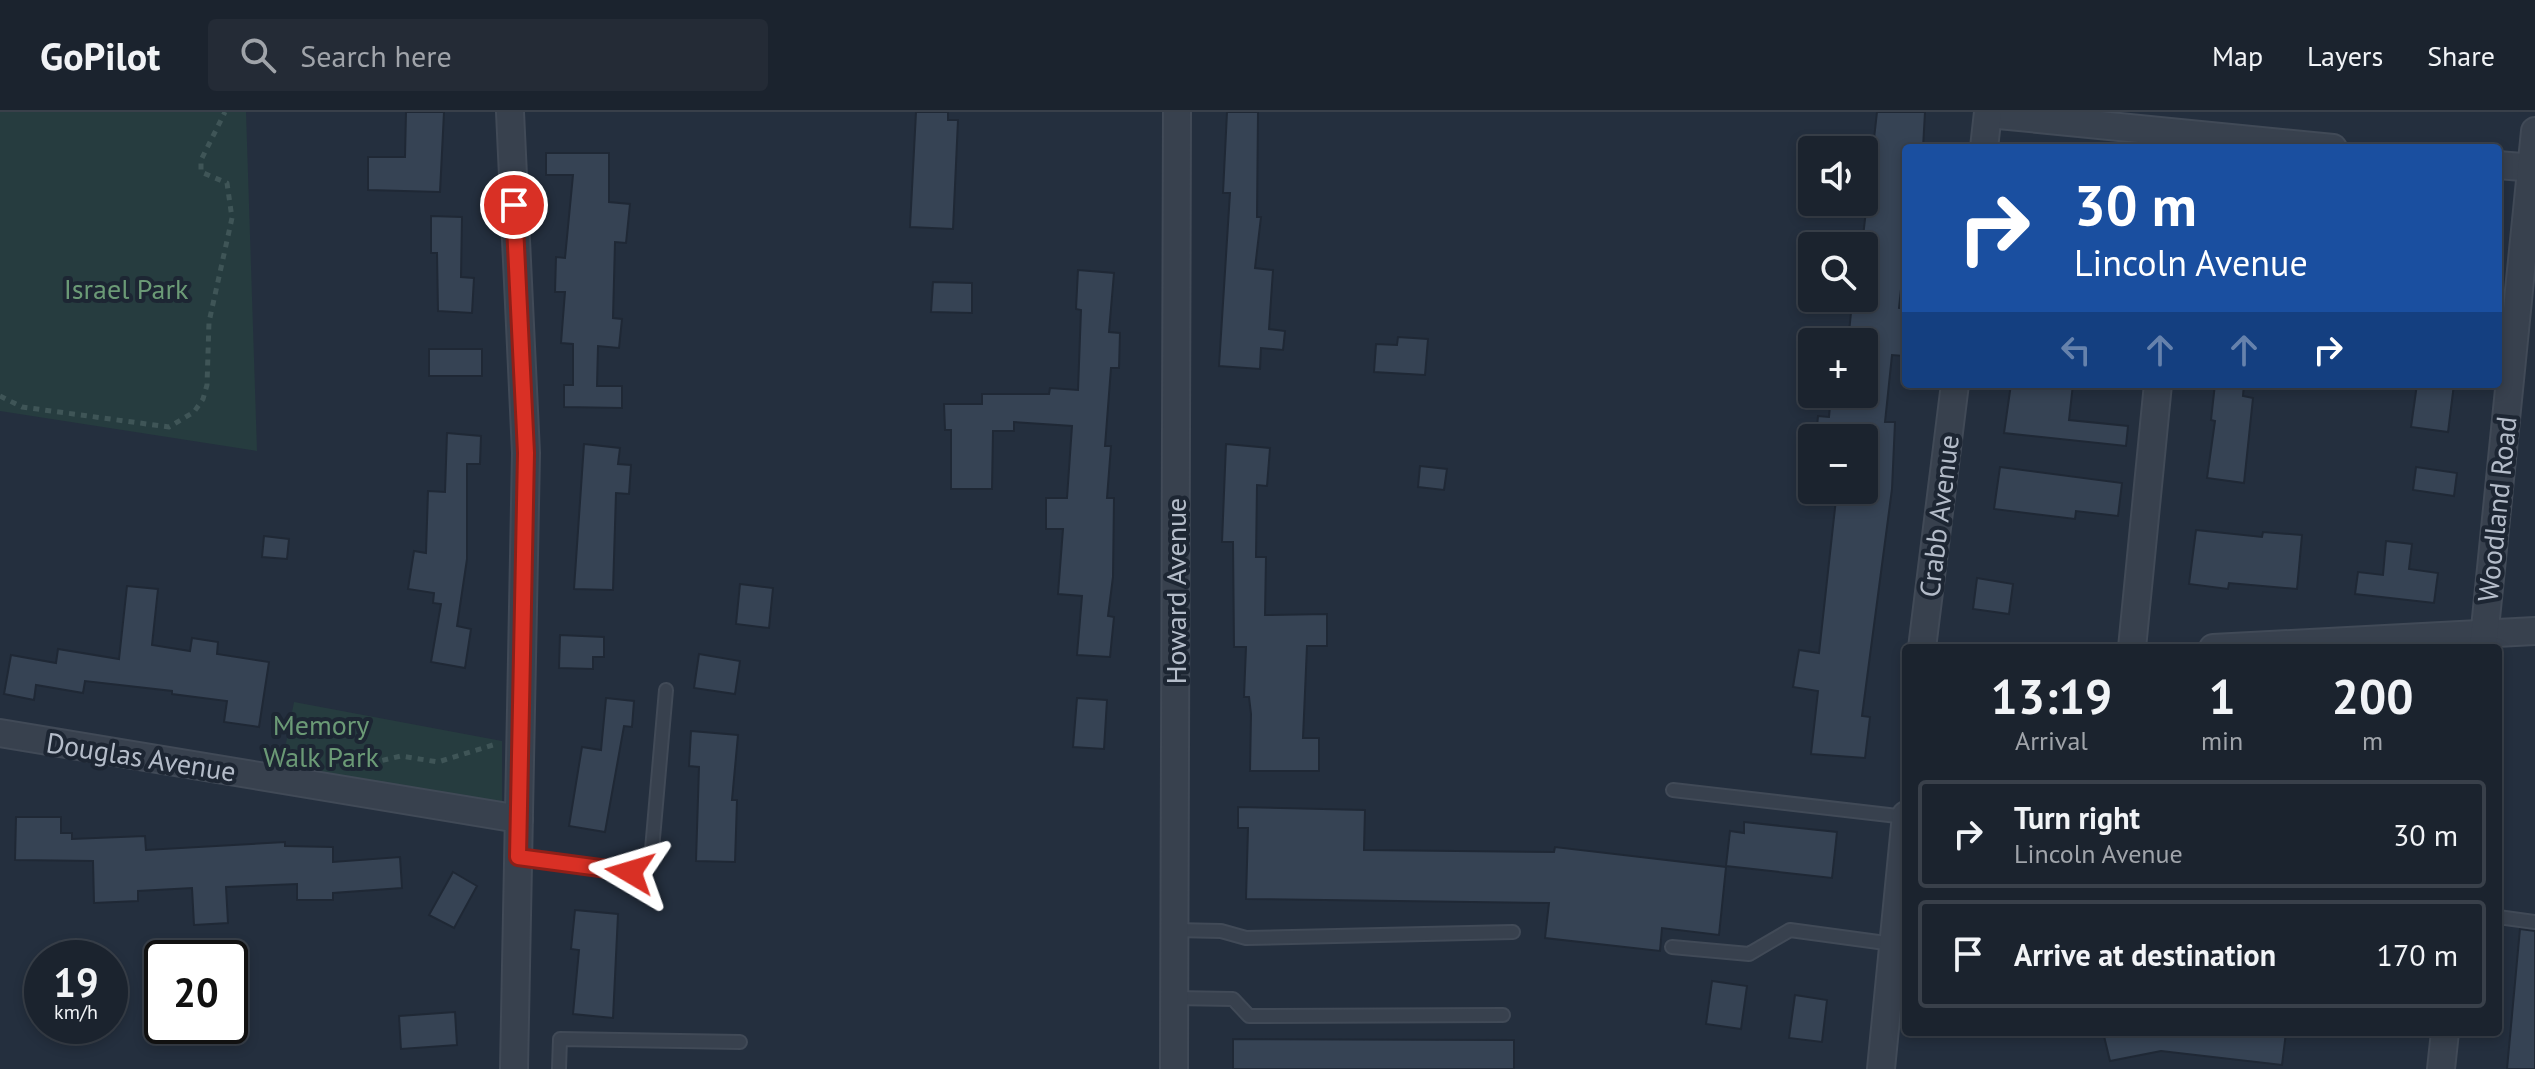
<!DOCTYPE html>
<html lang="en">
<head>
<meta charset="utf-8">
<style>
	body { margin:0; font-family:"PT Sans",sans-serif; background:#242b36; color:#f1f3f6; height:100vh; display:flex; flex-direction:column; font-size:30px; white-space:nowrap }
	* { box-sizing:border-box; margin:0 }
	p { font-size:26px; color:#a0a4aa }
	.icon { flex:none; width:44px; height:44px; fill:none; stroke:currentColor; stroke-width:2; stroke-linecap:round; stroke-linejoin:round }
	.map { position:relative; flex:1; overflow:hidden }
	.details { position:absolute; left:1902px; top:532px; width:600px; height:392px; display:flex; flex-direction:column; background:#1b232e; border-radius:8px; box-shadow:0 4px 12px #0003,0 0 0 2px #39404a }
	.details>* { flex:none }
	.hud { position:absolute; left:1902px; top:32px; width:600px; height:244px; border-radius:8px; box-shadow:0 4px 12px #0003,0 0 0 2px #39404a; background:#1a4fa0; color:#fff; overflow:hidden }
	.buttons { position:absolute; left:1798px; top:24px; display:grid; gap:16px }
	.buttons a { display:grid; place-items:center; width:80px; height:80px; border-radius:8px; background:#1b232e; box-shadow:0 4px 12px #0003,0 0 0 2px #39404a; font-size:40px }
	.speed { position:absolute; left:24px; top:828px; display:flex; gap:16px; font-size:40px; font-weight:700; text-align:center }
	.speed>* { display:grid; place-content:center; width:104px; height:104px; border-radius:50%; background:#1b232e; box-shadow:0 4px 12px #0003,0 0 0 2px #39404a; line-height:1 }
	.speed small { font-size:20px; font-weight:400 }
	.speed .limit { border:4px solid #111; border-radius:12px; background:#fff; color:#111 }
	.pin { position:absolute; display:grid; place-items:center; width:68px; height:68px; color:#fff; margin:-34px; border:4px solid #fff; border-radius:50%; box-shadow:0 2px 8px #0007 }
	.me { position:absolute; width:88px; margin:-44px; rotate:277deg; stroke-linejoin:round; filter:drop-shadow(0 0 6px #0008) }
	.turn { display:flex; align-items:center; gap:28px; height:168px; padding:0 40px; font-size:36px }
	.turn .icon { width:104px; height:104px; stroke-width:2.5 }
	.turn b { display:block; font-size:56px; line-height:68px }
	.lanes { display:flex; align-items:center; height:76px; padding:0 40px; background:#0003; justify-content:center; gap:40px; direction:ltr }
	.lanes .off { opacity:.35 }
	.eta { display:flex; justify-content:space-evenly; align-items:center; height:136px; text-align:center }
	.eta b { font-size:48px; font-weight:600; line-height:56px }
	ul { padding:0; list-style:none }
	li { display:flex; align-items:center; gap:24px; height:108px; margin:0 16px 12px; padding:0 24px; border:4px solid #39404a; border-radius:8px }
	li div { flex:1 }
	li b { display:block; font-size:30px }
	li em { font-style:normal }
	header { display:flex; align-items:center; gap:48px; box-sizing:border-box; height:112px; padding:0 40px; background:#1b232e; border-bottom:2px solid #39404a }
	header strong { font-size:38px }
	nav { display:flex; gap:44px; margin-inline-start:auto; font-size:28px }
	.search { width:560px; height:72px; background:#242b36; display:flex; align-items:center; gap:20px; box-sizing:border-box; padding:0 28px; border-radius:8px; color:#a0a4aa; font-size:30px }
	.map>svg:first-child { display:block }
	.green { fill:#263c3f }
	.building { fill:#364354; stroke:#1f2835; stroke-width:2 }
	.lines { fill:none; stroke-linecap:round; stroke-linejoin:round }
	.lane-casing { stroke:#414a57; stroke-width:16 }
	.street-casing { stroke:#414a57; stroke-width:30 }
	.path { stroke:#3f5557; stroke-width:5; stroke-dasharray:6 6; stroke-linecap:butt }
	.lane { stroke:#38414e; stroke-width:12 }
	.street { stroke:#38414e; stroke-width:26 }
	.route-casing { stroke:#8d1f18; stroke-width:20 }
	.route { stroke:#d93025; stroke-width:14 }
	.labels { text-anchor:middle; stroke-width:8; stroke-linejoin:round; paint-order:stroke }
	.park-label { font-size:28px; fill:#6b9a76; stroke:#1d2633 }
	.street-label { font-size:28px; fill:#b4bcc9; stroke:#1d2633 }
</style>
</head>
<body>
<header>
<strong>GoPilot</strong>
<div class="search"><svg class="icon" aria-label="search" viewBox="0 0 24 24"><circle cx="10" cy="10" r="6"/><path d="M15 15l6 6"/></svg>Search here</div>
<nav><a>Map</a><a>Layers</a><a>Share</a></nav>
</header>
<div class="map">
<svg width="2535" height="957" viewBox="0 0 2535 957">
	<rect width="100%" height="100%" fill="#242f3e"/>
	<g class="green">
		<polygon points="0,0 246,0 257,339 0,299"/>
		<polygon points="294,590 502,629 502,692 281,657"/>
	</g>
	<g class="building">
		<polygon points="406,0 444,0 440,80 368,78 368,45 405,45"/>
		<polygon points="916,0 948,0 948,8 958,8 953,117 910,115"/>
		<polygon points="1227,0 1258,0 1257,105 1261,105 1255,156 1273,158 1269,217 1285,219 1283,238 1261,236 1260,257 1219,254 1230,81 1223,81"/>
		<polygon points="1877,0 1925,0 1923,36 1906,36 1906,131 1899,196 1906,197 1906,224 1904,244 1892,243 1885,310 1895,310 1892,377 1862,604 1870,605 1865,646 1811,642 1818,579 1793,575 1799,538 1819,541 1837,378 1864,378 1864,326 1816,326 1818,304 1829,305 1831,282 1864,282 1864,230 1848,230 1852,191 1864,192 1862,134"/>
		<polygon points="546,41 609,41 609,90 630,92 626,131 615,130 613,206 622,207 619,236 598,234 597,274 622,274 622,296 564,295 564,273 573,273 573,232 561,231 565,180 555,180 556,145 565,146 573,63 546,63"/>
		<polygon points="431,104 462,105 461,165 474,166 472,201 438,199 437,141 431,141"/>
		<polygon points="1078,158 1114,161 1109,220 1120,221 1119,256 1111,256 1105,334 1111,334 1107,386 1114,386 1113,465 1108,504 1114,505 1110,545 1077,543 1082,484 1058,482 1063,417 1046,417 1046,386 1067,386 1072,314 1014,310 1014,319 993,319 992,377 951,377 951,318 945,318 944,292 982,292 982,282 1049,282 1050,276 1078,278 1081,198 1076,197"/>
		<polygon points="933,170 972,171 972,201 931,200"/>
		<polygon points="1398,225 1428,227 1425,263 1374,260 1376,232 1397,233"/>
		<rect x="429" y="237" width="53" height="27"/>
		<polygon points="2011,272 2073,272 2069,308 2128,314 2126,334 2004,321"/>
		<polygon points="2215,272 2244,272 2243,284 2253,286 2244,371 2207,366 2215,309 2211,308"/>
		<polygon points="2417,272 2454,272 2448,320 2411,315"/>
		<polygon points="447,321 481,324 480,352 467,352 467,447 457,514 471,517 465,556 431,550 441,492 433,491 434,481 408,477 414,439 426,441 428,379 445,380"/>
		<polygon points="584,332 620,336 618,352 631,353 629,382 616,381 613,478 574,477"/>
		<polygon points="1226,332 1270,336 1267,374 1257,373 1256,445 1266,445 1265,503 1327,502 1327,534 1307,534 1303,626 1319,626 1319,659 1250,659 1251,602 1249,585 1244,585 1246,535 1234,535 1233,430 1222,430"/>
		<polygon points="1420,354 1447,357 1444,378 1418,375"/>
		<polygon points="2000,355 2122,371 2118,404 2076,399 2075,407 1994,397"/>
		<polygon points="2416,355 2457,361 2454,384 2413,378"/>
		<polygon points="2196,418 2262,425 2263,420 2302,423 2297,477 2229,471 2228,477 2189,472"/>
		<polygon points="264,424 289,427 287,447 262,445"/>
		<polygon points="2386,429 2412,432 2409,457 2438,461 2434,491 2355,482 2358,460 2383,463"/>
		<polygon points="1977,466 2013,472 2009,502 1973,497"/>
		<polygon points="740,472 773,476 769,516 736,512"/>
		<polygon points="127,474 158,477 152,533 190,539 192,526 218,530 217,542 269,550 259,615 224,610 227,589 172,582 172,579 85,569 83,581 36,573 34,588 4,582 11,543 56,551 58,537 119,547"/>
		<polygon points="560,523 604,525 604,545 593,545 593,557 559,556"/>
		<polygon points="699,542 740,549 735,582 694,576"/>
		<polygon points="606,586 634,589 632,615 624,614 605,720 569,714 582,635 601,638"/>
		<polygon points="1077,586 1107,588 1104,637 1073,635"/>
		<polygon points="691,619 738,623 732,688 737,688 735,750 696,749 699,655 689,654"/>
		<polygon points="1238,695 1365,698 1364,738 1554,740 1555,735 1726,755 1719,823 1662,816 1660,839 1545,826 1549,791 1246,787 1248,716 1238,716"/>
		<polygon points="16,705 61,705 61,721 72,721 72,727 145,724 146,738 285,730 285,734 333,735 333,750 400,745 402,776 333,781 333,788 297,788 297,772 226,775 228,811 194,813 192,776 138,779 138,789 94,791 93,749 15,748"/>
		<polygon points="1744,710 1837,720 1832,766 1726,754 1730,719 1744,721"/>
		<polygon points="453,760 477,774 454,816 429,803"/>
		<polygon points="575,798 618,802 613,906 573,902 579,838 571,837"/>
		<polygon points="2520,817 2535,819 2535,957 2507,957"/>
		<polygon points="1712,869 1747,874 1741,917 1706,912"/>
		<polygon points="1795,883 1827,888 1822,930 1789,926"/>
		<polygon points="455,900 457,933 401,937 399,904"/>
		<polygon points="2103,920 2286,920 2282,953 2161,939 2110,949"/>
		<polygon points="1233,927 1514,928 1514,957 1233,957"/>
	</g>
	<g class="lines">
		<g class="lane-casing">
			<g id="lane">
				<polyline points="1673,678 1906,705"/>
				<polyline points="518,745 630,760 641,758 651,749 666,578"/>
				<polyline points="2498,805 2535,810"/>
				<polyline points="1175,818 1221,819 1246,826 1513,820"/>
				<polyline points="1672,835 1749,842 1790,818 1893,832"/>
				<polyline points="1174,886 1233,887 1249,904 1503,903"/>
				<polyline points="559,957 560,927 740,930"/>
			</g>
		</g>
		<g class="street-casing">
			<g id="street">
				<polyline points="510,0 526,341 514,957"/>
				<polyline points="1988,2 2333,36"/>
				<polyline points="1984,36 1988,0"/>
				<polyline points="2498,53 2535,56"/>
				<polyline points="1922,536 1955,272"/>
				<polyline points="2132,536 2158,272"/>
				<polyline points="2213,536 2535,519"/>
				<polyline points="2483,536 2535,19"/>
				<polyline points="0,621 519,707"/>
				<polyline points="1174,957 1177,0"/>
				<polyline points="1881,957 1906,703"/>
				<polyline points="2441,957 2445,920"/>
			</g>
		</g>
		<g class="path">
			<polyline points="0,284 22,295 169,315 194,300 203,287 207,273 209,210 232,106 227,71 201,60 201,48 225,0"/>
			<polyline points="359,654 401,644 438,650 496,632"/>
		</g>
		<use href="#lane" class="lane"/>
		<use href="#street" class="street"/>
	</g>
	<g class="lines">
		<g class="route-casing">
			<polyline id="route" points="514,93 526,341 518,745 630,760"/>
		</g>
		<use href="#route" class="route"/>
	</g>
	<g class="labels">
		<g class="park-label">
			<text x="126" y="187">Israel Park</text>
			<text x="321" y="623">Memory<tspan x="321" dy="32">Walk Park</tspan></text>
		</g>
		<g class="street-label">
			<text transform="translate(2497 397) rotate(-84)" y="10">Woodland Road</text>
			<text transform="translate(1939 404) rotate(-83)" y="10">Crabb Avenue</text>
			<text transform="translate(1176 479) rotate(-90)" y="10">Howard Avenue</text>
			<text transform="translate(141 645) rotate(9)" y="10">Douglas Avenue</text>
		</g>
	</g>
</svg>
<div class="buttons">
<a><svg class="icon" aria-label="sound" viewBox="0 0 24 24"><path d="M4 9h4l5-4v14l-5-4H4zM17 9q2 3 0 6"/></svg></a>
<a><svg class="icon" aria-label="search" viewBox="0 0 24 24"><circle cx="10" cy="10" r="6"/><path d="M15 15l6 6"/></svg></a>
<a>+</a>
<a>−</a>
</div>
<div class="speed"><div>19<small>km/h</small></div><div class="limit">20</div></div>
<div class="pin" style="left:514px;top:93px;background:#d93025"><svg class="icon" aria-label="arrive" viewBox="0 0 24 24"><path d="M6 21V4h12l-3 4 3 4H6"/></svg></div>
<svg class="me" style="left:630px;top:760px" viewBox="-20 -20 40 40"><path d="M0-17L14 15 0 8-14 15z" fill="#d93025" stroke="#fff" stroke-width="4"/></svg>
<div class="hud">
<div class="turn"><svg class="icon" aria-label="right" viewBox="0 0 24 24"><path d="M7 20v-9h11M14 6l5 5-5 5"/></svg><div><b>30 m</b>Lincoln Avenue</div></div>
<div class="lanes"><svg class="icon off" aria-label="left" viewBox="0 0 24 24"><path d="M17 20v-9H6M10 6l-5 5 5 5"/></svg><svg class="icon off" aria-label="ahead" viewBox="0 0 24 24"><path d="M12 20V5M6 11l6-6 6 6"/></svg><svg class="icon off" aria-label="ahead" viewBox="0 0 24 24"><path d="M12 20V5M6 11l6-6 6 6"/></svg><svg class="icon" aria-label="right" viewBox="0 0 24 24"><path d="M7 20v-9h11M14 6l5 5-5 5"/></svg></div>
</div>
<section class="details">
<div class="eta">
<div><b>13:19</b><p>Arrival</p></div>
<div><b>1</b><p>min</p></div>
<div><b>200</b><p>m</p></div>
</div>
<ul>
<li><svg class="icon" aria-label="right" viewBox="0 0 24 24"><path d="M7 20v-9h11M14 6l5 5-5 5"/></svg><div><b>Turn right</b><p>Lincoln Avenue</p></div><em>30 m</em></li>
<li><svg class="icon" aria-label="arrive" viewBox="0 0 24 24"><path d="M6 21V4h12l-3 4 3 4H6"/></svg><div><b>Arrive at destination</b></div><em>170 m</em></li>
</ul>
</section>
</div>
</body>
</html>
